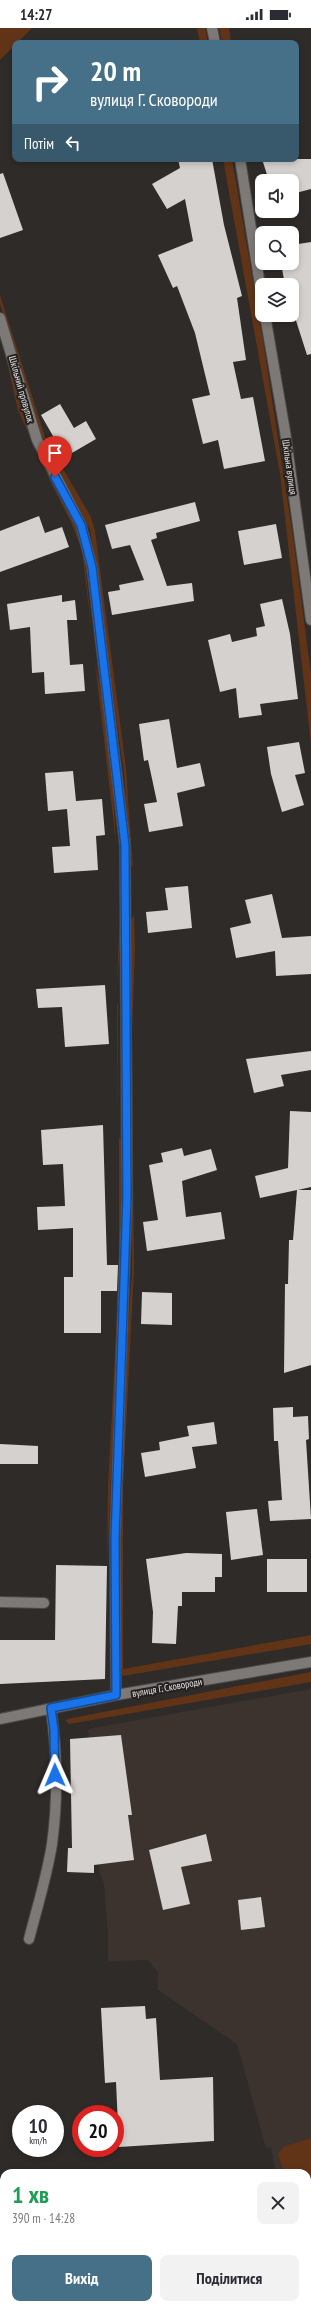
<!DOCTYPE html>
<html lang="uk">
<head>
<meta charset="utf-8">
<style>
	body { margin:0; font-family:"PT Sans Narrow",sans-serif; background:#f2f2f3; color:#2b2b33; height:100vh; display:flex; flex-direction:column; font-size:15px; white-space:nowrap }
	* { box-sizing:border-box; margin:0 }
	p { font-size:13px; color:#7c7c81 }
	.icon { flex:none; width:22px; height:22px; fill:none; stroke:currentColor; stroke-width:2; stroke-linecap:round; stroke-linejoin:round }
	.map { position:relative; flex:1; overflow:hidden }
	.side { position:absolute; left:0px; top:2141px; width:311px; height:140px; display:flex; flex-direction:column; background:#fff; border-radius:12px 12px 0 0; box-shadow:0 2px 6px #0003 }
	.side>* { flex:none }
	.banner { position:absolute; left:12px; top:12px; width:287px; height:122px; border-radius:8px; box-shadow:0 2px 6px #0003; background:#467088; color:#fff; overflow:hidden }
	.controls { position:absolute; left:255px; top:146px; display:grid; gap:8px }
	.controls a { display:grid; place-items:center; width:44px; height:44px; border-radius:8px; background:#fff; box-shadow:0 2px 6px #0003; font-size:20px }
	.speed { position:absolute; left:12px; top:2077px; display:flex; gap:8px; font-size:20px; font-weight:700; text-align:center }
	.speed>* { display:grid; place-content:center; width:52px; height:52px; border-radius:50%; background:#fff; box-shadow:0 2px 6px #0003; line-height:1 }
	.speed small { font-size:10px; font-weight:400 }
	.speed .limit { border:6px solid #d22; background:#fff; color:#111 }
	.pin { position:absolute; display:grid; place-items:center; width:34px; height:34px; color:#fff; margin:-41px -17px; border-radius:50% 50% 50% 0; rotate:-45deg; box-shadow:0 0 4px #0007 }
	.pin .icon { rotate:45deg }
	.me { position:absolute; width:44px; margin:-22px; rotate:359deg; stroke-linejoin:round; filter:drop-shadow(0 0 3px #0008) }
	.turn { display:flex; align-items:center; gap:14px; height:84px; padding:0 12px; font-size:18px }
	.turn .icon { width:52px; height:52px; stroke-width:2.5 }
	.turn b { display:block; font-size:28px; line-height:34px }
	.then { display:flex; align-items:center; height:38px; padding:0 12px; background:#0003; gap:8px; font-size:15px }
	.round { display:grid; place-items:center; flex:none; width:42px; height:42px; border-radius:8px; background:#f2f2f3 }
	.head { display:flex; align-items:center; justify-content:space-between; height:68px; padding:0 12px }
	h1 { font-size:24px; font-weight:800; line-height:30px; color:#1e9e55 }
	.cta { display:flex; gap:8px; margin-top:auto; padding:8px 12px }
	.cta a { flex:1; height:46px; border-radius:8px; background:#467088; color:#fff; font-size:16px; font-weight:800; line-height:46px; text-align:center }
	.cta a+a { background:#f2f2f3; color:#2b2b33 }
	.status { display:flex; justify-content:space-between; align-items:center; height:28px; padding:0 20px; background:#fff; direction:ltr }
	.status svg { height:11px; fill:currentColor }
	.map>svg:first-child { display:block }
	.built { fill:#3c332e }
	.green { fill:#613417 }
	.building { fill:#d5d1cf }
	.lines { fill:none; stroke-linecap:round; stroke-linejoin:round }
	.service-casing { stroke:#4c4948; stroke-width:12 }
	.minor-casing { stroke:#4c4948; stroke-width:12 }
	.service { stroke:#7c7977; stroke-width:10 }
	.minor { stroke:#7c7977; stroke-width:10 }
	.route-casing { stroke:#114b97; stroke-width:10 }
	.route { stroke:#1a73e8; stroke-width:7 }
	.labels { text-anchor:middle; stroke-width:4; stroke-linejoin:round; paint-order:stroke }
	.street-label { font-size:10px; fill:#e6e4e3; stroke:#242120 }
</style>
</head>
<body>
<div class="status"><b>14:27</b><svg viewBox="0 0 49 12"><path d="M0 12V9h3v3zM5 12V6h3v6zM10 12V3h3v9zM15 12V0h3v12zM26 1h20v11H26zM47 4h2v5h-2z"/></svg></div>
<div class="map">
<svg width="311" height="2281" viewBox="0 0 311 2281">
	<rect width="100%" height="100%" fill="#2e2b29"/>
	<polygon class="built" points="311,1661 311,2281 202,2281 206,2277 307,2277 307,2145 276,2145 271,2119 266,2120 237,2016 158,1962 158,1944 148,1932 108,1933 108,1904 104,1856 100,1845 88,1701"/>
	<g class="green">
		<polygon points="0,0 32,0 0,32"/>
		<polygon points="197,0 205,0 208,15 200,15"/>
		<polygon points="219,0 229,0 231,15 222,15"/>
		<polygon points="223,131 232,131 262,306 293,509 311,646 311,716 280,446"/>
		<polygon points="0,267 46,412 91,489 95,503 126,740 133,840 130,833 124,745 90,501 42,414 0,276"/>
		<polygon points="0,304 20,378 39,424 72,488 84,524 92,607 82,522 71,494 53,459 18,382"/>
		<polygon points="95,634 110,712 116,815"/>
		<polygon points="118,843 122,896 117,954 120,885"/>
		<polygon points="134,887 135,921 132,1004 134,1242 123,1460 123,1641 311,1607 311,1616 123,1648 121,1645 120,1494 127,1310 132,1244 130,894"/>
		<polygon points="117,975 118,978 118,1095"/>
		<polygon points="119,1109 121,1112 122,1235 119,1247"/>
		<polygon points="118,1267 119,1270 107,1538 108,1458"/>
		<polygon points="311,1644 311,1654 69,1696 66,1693 67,1691"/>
		<polygon points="311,2110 311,2161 307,2162 307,2145 284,2145 278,2126 283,2119"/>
		<polygon points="307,2163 311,2163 311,2281 206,2281 215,2277 307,2277"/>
		<polygon points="29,2277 53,2277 68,2281 15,2281"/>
	</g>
	<g class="building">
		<polygon points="178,131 212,131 224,197 242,268 237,270 246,332 233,334 241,371 253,369 265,433 224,441 218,412 203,416 192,371 210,367 195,305 177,258 173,260 158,227 193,213 185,171 167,181 152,156 180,140"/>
		<polygon points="262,131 311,131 311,161 292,166 292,153 269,153"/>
		<polygon points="3,145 23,202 0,210 0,146"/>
		<polygon points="311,214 311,326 307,327 292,280 292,257 285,257 281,235 292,235 292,217"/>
		<polygon points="60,376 74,400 86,393 96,411 65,429 41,387"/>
		<polygon points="195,474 200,493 156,505 157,510 151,512 167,558 192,555 194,573 112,587 108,564 120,562 119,557 144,552 130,517 112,521 105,497"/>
		<polygon points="39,488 45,505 62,499 69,519 0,544 0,503"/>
		<polygon points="276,496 282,530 244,537 238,503"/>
		<polygon points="62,567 62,574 75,572 77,592 67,592 70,637 83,636 85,663 45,666 44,644 32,645 30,599 10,602 7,576"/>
		<polygon points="282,571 290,606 298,671 260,676 262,687 239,690 236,660 220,664 208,612 230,606 232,614 257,608 256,600 265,598 260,576"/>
		<polygon points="169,691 177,740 200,735 205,758 177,765 183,798 149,804 144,776 157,774 148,732 144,733 139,696"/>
		<polygon points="299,714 305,745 295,747 304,777 282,784 271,746 267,719"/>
		<polygon points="73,743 76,773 102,771 105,807 96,808 98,842 54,845 52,819 70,818 67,781 48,783 45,745"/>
		<polygon points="188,858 192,900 148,905 146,884 168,882 165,860"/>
		<polygon points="272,866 282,910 311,908 311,946 276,948 275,923 236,930 230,900 251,895 245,872"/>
		<polygon points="105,957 109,1016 65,1019 62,979 38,980 36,961"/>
		<polygon points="311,1023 311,1042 281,1047 284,1058 254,1065 246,1031"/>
		<polygon points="290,1083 311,1084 311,1159 298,1162 311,1162 311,1337 284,1345 285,1256 288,1256 289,1212 293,1212 297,1162 260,1170 255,1148 288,1140"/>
		<polygon points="103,1097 107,1237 118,1237 117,1263 101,1263 101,1305 64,1305 64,1249 73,1249 73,1200 38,1202 37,1179 65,1178 63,1136 43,1137 41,1102"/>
		<polygon points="182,1120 184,1128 211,1121 217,1142 182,1153 186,1189 221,1184 225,1211 147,1223 143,1194 158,1192 149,1137 163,1134 161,1125"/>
		<polygon points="142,1264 172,1265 172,1297 141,1296"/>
		<polygon points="293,1379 293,1389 308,1388 309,1411 306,1412 311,1491 270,1493 268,1473 282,1472 278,1413 274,1413 273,1380"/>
		<polygon points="214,1394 217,1416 192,1419 196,1440 145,1449 141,1425 160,1422 159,1414 189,1408 187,1398"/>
		<polygon points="0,1416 38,1418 38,1436 0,1436"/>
		<polygon points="257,1481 263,1527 231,1532 226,1484"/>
		<polygon points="186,1525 222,1526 222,1549 215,1549 215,1564 182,1564 182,1578 178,1578 176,1616 152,1615 153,1584 146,1531"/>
		<rect x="267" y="1531" width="40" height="33"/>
		<polygon points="56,1537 107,1538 105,1651 0,1656 0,1612 55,1612"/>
		<polygon points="121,1707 132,1787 128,1787 134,1832 94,1837 94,1845 67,1844 68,1820 72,1820 70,1711"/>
		<polygon points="206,1806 212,1833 181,1839 190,1876 163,1882 149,1822"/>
		<polygon points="261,1869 265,1899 241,1902 238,1872"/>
		<polygon points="145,1978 146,1991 156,1990 160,2052 213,2049 214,2113 119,2119 116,2054 105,2055 101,1980"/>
	</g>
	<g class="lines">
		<g class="service-casing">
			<g id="service">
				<polyline points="0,1574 44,1575"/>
				<path d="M29,1911C37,1880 47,1848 52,1816C58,1772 57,1724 51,1681"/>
			</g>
		</g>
		<g class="minor-casing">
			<g id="minor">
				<polyline points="212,0 215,15"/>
				<polyline points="240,131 262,270"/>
				<polyline points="265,287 285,403 311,592"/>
				<polyline points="0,290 37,412 81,497 92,539 125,817 127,1168 115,1511 116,1667"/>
				<polyline points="0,1691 116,1667 311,1634"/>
			</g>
		</g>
		<use href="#service" class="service"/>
		<use href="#minor" class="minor"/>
	</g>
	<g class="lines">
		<g class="route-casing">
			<polyline id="route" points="55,449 81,497 92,539 125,817 127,1168 115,1511 116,1667 51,1680 54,1702 55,1747"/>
		</g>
		<use href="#route" class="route"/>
	</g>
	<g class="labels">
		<g class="street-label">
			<text transform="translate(22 361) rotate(74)" y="4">Шкільний провулок</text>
			<text transform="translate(290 439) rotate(82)" y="4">Шкільна вулиця</text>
			<text transform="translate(167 1659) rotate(-10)" y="4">вулиця Г. Сковороди</text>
		</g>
	</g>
</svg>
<div class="controls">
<a><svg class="icon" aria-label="sound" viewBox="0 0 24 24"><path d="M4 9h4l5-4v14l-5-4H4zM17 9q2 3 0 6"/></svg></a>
<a><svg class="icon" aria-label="search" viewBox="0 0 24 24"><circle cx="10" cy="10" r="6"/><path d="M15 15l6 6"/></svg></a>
<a><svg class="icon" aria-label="layers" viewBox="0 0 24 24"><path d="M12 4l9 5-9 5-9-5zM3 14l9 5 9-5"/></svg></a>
</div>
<div class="speed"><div>10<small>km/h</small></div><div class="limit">20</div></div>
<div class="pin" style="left:55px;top:449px;background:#d93025"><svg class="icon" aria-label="arrive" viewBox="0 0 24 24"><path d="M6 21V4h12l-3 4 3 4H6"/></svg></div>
<svg class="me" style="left:55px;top:1747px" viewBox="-20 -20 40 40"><path d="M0-17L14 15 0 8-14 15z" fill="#1a73e8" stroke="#fff" stroke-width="4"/></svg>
<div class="banner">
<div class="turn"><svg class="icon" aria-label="right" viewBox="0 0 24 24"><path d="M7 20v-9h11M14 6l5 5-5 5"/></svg><div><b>20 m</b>вулиця Г. Сковороди</div></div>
<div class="then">Потім<svg class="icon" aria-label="left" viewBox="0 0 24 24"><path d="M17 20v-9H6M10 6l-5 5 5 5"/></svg></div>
</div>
<section class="side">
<div class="head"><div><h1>1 хв</h1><p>390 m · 14:28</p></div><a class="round"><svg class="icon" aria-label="close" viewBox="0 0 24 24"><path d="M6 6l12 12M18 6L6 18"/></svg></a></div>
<div class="cta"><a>Вихід</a><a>Поділитися</a></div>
</section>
</div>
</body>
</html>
